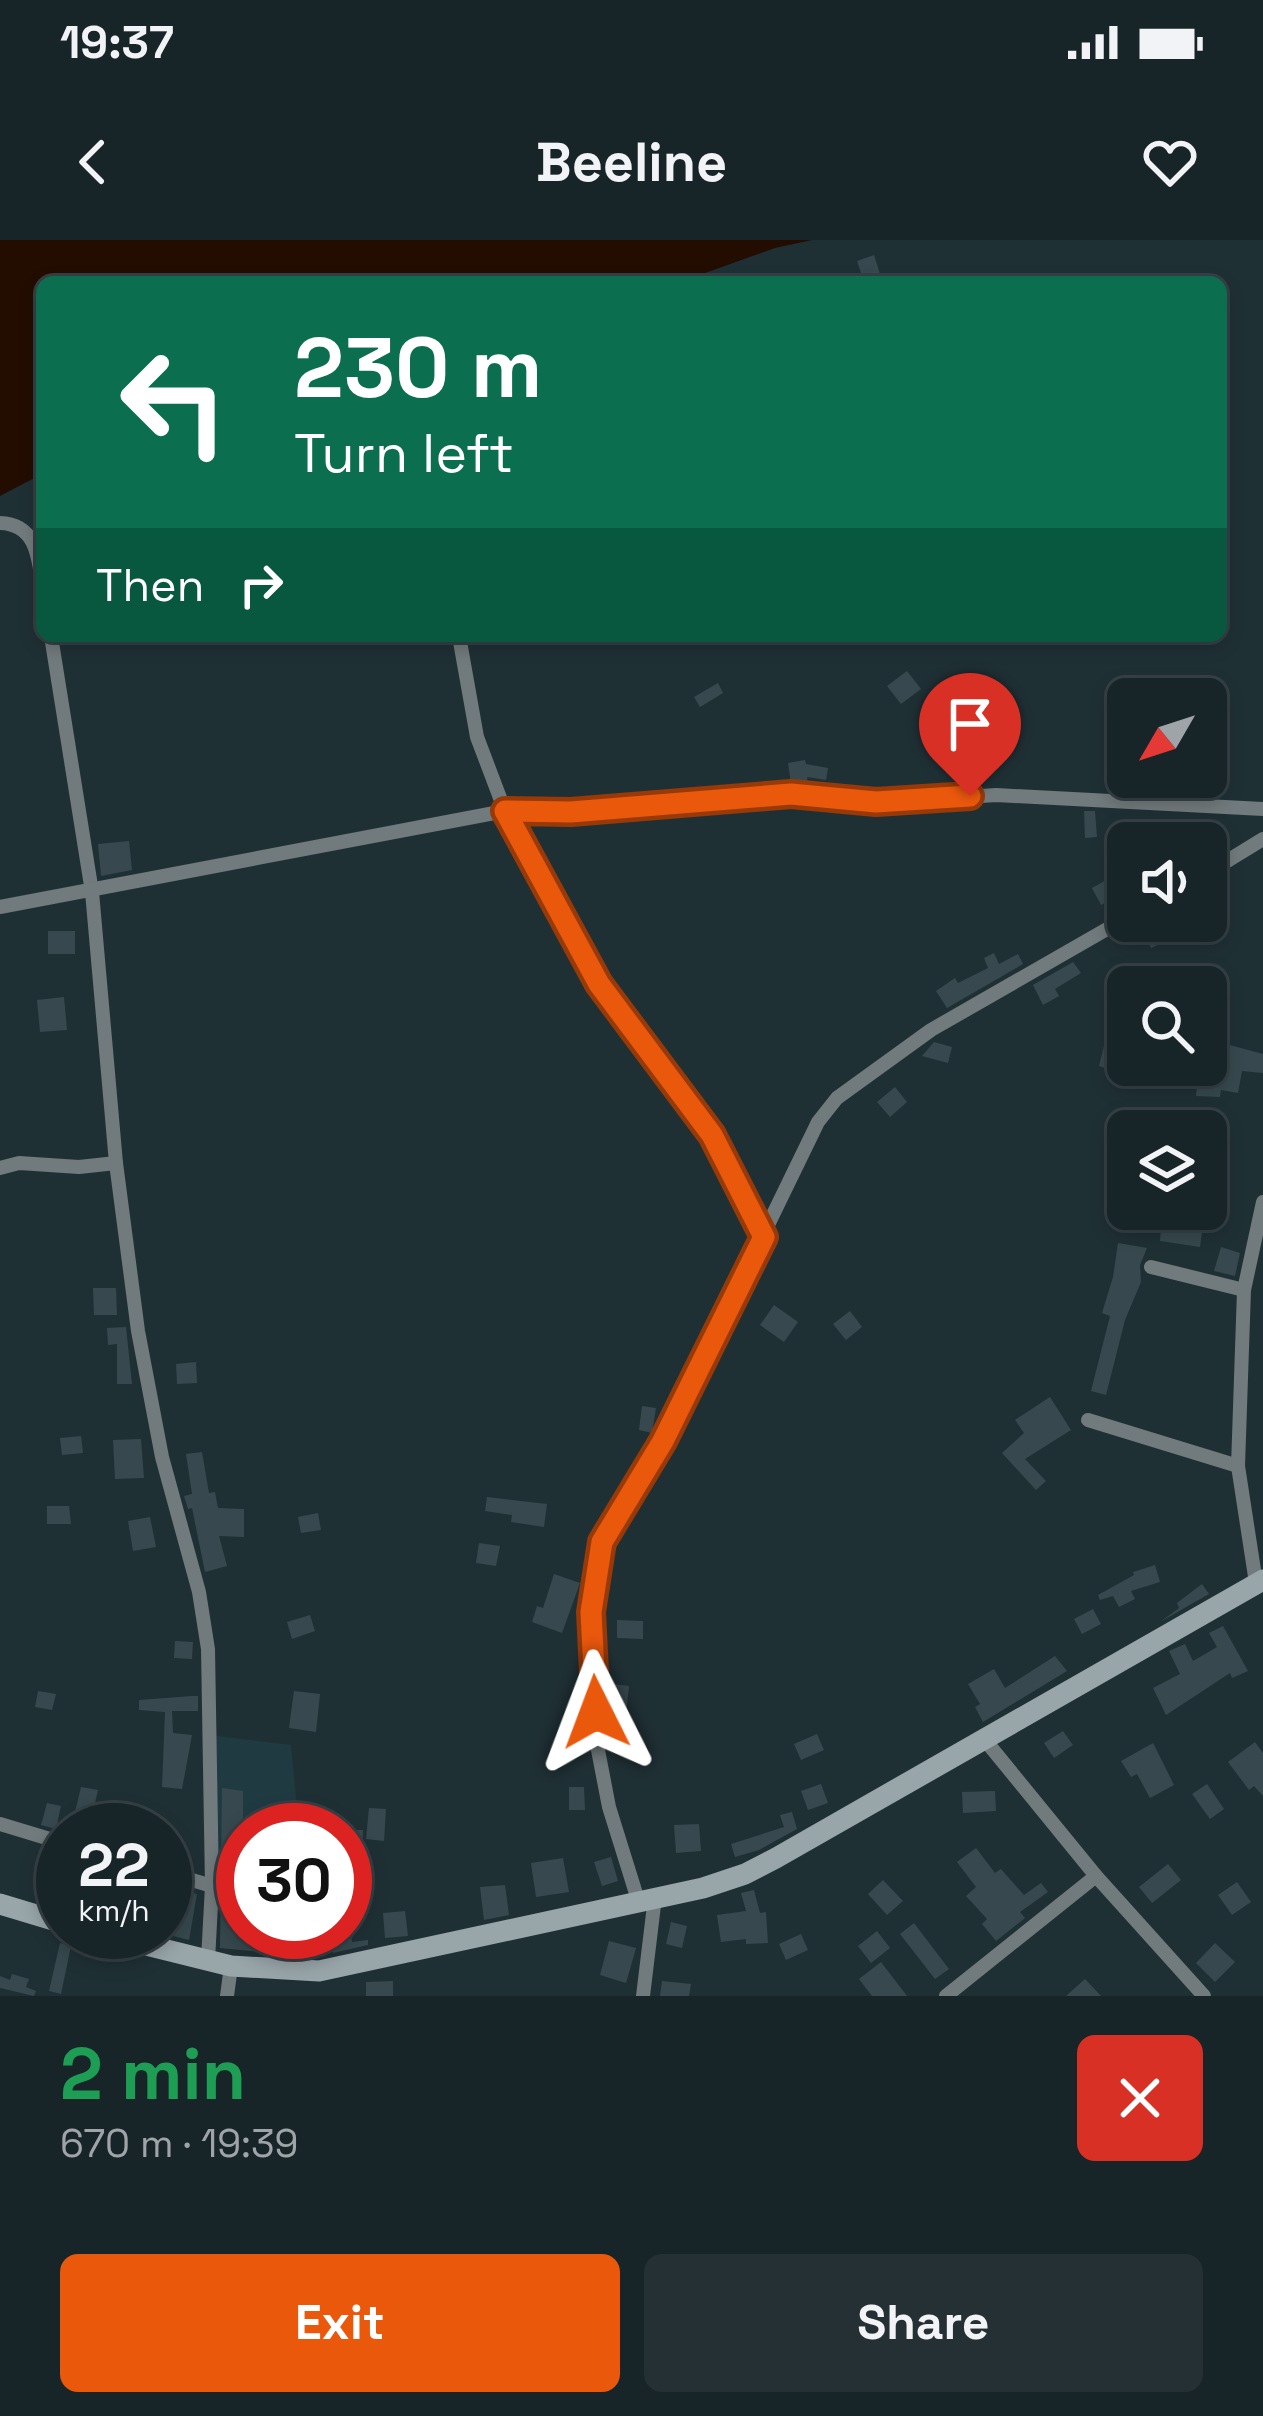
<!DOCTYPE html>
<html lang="en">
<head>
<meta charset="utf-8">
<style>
	body { margin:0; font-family:"Space Grotesk",sans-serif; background:#243034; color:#f1f3f6; height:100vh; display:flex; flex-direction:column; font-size:45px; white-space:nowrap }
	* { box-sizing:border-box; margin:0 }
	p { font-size:39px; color:#9ea4a8 }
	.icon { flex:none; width:66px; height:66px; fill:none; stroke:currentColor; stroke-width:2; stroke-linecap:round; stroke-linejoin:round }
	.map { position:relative; height:1756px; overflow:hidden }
	.drawer { display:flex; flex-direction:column; background:#172428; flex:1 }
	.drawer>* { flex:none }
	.hud { position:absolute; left:36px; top:36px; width:1191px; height:366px; border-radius:18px; box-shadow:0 6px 18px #0003,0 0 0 3px #364145; background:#0b6e4f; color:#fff; overflow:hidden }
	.needle { width:78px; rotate:231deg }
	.controls { position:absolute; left:1107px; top:438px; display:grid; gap:24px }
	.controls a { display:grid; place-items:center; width:120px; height:120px; border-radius:18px; background:#172428; box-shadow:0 6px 18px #0003,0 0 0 3px #364145; font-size:60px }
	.speed { position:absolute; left:36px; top:1563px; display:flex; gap:24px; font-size:60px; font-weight:700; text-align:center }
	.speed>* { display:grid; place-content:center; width:156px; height:156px; border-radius:50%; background:#172428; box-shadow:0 6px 18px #0003,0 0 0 3px #364145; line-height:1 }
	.speed small { font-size:30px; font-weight:400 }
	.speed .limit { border:18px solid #d22; background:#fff; color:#111 }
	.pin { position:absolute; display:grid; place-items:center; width:102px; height:102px; color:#fff; margin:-123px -51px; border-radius:50% 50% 50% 0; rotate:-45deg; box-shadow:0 0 12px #0007 }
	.pin .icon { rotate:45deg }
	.me { position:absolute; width:132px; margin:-66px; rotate:357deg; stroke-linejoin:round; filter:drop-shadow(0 0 9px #0008) }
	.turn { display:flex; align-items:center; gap:42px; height:252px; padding:0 60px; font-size:54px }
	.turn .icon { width:156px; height:156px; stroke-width:2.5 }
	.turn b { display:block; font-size:84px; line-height:102px }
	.then { display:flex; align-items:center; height:114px; padding:0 60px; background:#0003; gap:24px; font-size:45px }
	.round { display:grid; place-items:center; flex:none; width:126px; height:126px; border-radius:18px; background:#243034 }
	.head { display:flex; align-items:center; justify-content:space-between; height:204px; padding:0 60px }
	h1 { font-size:72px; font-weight:800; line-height:90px; color:#1e9e55 }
	.action { display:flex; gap:24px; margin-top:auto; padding:24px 60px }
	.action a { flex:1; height:138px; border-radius:18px; background:#ea580c; color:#fff; font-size:48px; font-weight:800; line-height:138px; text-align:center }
	.action a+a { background:#243034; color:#f1f3f6 }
	.status { display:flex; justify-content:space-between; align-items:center; height:84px; padding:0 60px; background:#172428; direction:ltr }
	.status svg { height:33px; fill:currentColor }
	header { display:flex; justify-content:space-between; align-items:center; height:156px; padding:0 60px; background:#172428; font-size:54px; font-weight:800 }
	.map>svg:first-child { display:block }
	.built { fill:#203a42 }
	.water { fill:#230d00 }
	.building { fill:#37494e }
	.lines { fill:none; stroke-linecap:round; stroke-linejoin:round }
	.street { stroke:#717a7c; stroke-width:14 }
	.secondary { stroke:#98a5a9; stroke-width:21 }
	.route-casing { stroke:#983908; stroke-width:30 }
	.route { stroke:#ea580c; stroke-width:21 }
</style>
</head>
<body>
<div class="status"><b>19:37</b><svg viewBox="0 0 49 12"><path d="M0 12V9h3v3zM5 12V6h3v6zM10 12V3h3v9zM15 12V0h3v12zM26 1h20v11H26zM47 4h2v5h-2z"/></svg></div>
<header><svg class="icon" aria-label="back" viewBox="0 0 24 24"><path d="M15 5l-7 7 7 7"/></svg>Beeline<svg class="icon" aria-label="heart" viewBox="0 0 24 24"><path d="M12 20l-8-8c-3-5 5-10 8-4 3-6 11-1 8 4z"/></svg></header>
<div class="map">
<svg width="1263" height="1756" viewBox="0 0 1263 1756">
	<rect width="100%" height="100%" fill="#1f3035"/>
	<polygon class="built" points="209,1495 291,1505 299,1590 243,1590 243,1624 217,1621"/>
	<polygon class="water" points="0,0 812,0 775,8 680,42 42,42 42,234 0,256"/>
	<g class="building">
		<polygon points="874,15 881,37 864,42 857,21"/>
		<polygon points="907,431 921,449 901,464 887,446"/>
		<polygon points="718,443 723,453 700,467 694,457"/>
		<polygon points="805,520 806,524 828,528 826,540 807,537 808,543 791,544 788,523"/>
		<polygon points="1106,529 1126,530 1126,544 1106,544"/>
		<polygon points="1084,571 1095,571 1097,597 1085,598"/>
		<polygon points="129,601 132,630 101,636 98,604"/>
		<polygon points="1115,635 1125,653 1101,665 1092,648"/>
		<polygon points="1162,681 1211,681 1151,708 1143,689"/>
		<rect x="48" y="691" width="27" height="23"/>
		<polygon points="994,713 999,724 1018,714 1023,724 947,768 936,751 955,738 958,743 988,728 984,718"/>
		<polygon points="1073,722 1081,733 1055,749 1059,756 1043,765 1033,745"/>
		<polygon points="64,757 67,790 40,792 37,760"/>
		<polygon points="934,802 952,807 948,823 922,816"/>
		<polygon points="1226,804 1263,814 1263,833 1242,831 1238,853 1221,850 1220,857 1196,856 1197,845 1189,844 1190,836 1220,838"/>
		<polygon points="1104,806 1124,811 1118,832 1099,826"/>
		<polygon points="895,847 907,862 890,877 877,862"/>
		<polygon points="1175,974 1204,978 1200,1007 1160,1001 1161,989 1173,990"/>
		<polygon points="1118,1003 1147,1008 1140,1025 1141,1042 1125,1080 1106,1155 1091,1151 1110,1076 1102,1073 1113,1037"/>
		<polygon points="1221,1007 1240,1013 1235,1036 1214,1031"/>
		<polygon points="93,1048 116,1048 117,1075 94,1075"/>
		<polygon points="774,1065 798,1082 784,1102 760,1085"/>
		<polygon points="850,1071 862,1087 846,1100 833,1084"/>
		<polygon points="126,1087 132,1144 117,1144 117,1104 108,1105 107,1088"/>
		<polygon points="196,1122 197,1143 177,1144 176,1124"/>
		<polygon points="1050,1157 1071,1190 1025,1219 1046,1241 1036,1250 1002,1213 1024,1193 1015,1180"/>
		<polygon points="642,1166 656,1168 652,1193 639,1190"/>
		<polygon points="81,1196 83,1213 62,1215 60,1198"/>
		<polygon points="141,1199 144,1238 115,1239 113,1200"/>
		<polygon points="202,1212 209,1253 215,1252 218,1268 244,1269 244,1297 219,1296 227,1326 205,1332 192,1268 188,1269 184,1256 192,1254 186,1214"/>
		<polygon points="487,1257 547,1264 544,1287 511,1282 512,1275 485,1271"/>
		<polygon points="47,1266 69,1266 71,1284 47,1284"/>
		<polygon points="318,1273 321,1290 301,1293 298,1277"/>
		<polygon points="150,1277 156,1307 133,1311 128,1281"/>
		<polygon points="479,1303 500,1306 496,1326 476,1323"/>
		<polygon points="1155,1325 1160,1342 1131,1351 1135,1359 1119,1367 1113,1356 1100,1360 1098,1355 1134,1335 1133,1332"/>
		<polygon points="554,1334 580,1343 562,1393 532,1382 537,1366 543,1368"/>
		<polygon points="1202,1344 1209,1354 1160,1382 1179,1368 1177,1363"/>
		<polygon points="1093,1369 1101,1384 1082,1394 1074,1379"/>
		<polygon points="310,1375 315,1391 292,1399 287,1382"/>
		<polygon points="617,1380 643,1381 643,1399 617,1398"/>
		<polygon points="1223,1386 1248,1431 1232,1438 1230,1433 1166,1475 1153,1448 1180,1434 1169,1411 1185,1404 1193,1421 1217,1407 1209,1393"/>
		<polygon points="175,1401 193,1402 192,1419 174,1418"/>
		<polygon points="1055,1416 1067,1431 983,1482 975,1467 980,1464 968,1444 994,1429 1005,1448"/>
		<polygon points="606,1443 629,1446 626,1474 607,1472"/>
		<polygon points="38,1451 56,1454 52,1470 35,1467"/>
		<polygon points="294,1451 320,1454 316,1492 289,1488"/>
		<polygon points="192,1456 198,1456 198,1471 172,1471 173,1493 192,1495 182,1549 162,1547 165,1472 139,1470 139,1460"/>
		<polygon points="1063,1491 1073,1505 1054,1518 1044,1503"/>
		<polygon points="817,1494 824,1510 801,1520 794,1504"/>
		<polygon points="1255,1502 1263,1513 1263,1556 1254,1546 1249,1550 1228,1522"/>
		<polygon points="1153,1503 1174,1545 1150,1558 1137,1534 1131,1537 1121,1521"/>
		<polygon points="821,1544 828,1563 808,1570 801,1551"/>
		<polygon points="1207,1544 1224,1569 1210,1579 1192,1554"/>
		<polygon points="81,1547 98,1550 92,1576 75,1572"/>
		<polygon points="569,1547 584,1547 585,1570 569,1570"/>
		<polygon points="222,1548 243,1551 243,1579 269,1585 269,1590 243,1590 243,1692 275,1692 275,1708 285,1710 284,1714 220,1708"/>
		<polygon points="995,1551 996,1571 963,1573 962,1552"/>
		<polygon points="47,1563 61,1566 56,1589 41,1585"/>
		<polygon points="369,1568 386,1569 384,1601 366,1599"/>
		<polygon points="792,1572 797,1589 759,1610 735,1617 731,1604 784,1587 780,1575"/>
		<polygon points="699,1584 701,1611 676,1613 674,1585"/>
		<polygon points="345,1590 363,1590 362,1612 345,1612"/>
		<polygon points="976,1608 995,1633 1001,1629 1024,1655 1041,1643 1048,1652 1020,1672 1025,1678 996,1701 982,1684 987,1679 966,1656 976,1647 957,1622"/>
		<polygon points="611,1617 618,1641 602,1646 594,1622"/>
		<polygon points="563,1618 569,1652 536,1657 531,1623"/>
		<polygon points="1168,1624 1181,1640 1152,1663 1139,1647"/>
		<polygon points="41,1639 63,1645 63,1667 35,1659"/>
		<polygon points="883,1640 903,1661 887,1675 868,1654"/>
		<polygon points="1237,1642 1251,1662 1232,1675 1218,1655"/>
		<polygon points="505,1645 509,1675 484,1680 480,1647"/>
		<polygon points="177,1650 197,1654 189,1700 173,1696 174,1689 170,1688"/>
		<polygon points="754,1650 760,1673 766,1672 768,1703 746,1704 746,1699 721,1702 717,1675 746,1671 741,1653"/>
		<polygon points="405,1671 408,1696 385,1698 383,1673"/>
		<polygon points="671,1682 687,1686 682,1708 666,1704"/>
		<polygon points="914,1683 949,1729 935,1739 900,1694"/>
		<polygon points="877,1691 890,1708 871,1723 858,1706"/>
		<polygon points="351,1693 352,1702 368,1700 368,1705 333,1713 332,1695"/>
		<polygon points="801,1694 808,1710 786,1720 779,1704"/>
		<polygon points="609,1701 636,1708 626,1743 600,1735"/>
		<polygon points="60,1703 71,1706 61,1754 49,1751"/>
		<polygon points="1215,1703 1235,1722 1215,1742 1196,1723"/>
		<polygon points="881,1722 907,1756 872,1756 859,1739"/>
		<polygon points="12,1734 29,1739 26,1747 36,1751 34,1756 0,1748 0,1736 10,1740"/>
		<polygon points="1085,1739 1101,1756 1066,1756"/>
		<polygon points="393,1741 393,1756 366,1756 366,1742"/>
		<polygon points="662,1741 691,1744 689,1756 660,1756"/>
	</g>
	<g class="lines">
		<g class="street">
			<path d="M0,283C34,284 38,313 42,341"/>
			<polyline points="51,396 92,652 116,923 138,1091 162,1217 199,1352 208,1409 212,1646 208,1720"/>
			<polyline points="459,396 477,497 505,571 599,744 712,895 764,997"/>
			<polyline points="1206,634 1263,599"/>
			<polyline points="0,667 505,571 571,571 791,555 876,563 996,555 1263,569"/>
			<polyline points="0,928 19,923 79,927 116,923"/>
			<polyline points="1151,1027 1244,1050"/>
			<polyline points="1088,1180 1238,1226"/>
			<polyline points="1256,1343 1238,1226 1244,1050 1263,962"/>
			<polyline points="985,1500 1096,1636 1204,1756"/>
			<polyline points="0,1584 63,1603"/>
			<polyline points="165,1632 212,1646"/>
			<polyline points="638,1660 609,1567 598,1510 591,1371 596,1330 602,1302 663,1201 818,882 837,858 931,790 1128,677"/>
			<polyline points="227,1756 231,1726"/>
			<polyline points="643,1756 655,1657"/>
			<polyline points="946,1756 1096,1636"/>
		</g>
		<g class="secondary">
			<polyline points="0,1664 63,1683"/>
			<polyline points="94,1692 231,1726 319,1731 703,1648 745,1634 776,1618 1263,1340"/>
		</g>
	</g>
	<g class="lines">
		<g class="route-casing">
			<polyline id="route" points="596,1472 591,1372 602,1302 663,1201 764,997 712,895 599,744 505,571 571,572 791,554 876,562 970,556"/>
		</g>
		<use href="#route" class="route"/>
	</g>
</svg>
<div class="controls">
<a><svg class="needle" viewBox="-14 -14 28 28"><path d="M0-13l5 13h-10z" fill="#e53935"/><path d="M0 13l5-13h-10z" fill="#9ea4a8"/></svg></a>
<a><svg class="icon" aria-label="sound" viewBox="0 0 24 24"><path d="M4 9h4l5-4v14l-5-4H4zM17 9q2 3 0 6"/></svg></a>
<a><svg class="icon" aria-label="search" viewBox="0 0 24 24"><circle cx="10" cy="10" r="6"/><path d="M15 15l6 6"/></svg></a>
<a><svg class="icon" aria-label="layers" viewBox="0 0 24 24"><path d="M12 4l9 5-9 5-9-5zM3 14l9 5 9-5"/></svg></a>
</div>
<div class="speed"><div>22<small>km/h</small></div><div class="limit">30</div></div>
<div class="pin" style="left:970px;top:556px;background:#d93025"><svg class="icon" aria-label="arrive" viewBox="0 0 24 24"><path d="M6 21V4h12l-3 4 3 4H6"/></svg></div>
<svg class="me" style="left:596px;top:1472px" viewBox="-20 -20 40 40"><path d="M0-17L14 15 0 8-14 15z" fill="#ea580c" stroke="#fff" stroke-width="4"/></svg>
<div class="hud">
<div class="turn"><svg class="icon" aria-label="left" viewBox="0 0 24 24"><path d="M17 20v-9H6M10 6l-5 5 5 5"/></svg><div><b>230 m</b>Turn left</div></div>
<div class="then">Then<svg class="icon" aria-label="right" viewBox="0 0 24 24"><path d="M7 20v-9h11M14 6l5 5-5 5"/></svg></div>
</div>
</div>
<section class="drawer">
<div class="head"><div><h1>2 min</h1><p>670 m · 19:39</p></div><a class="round" style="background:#d93025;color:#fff"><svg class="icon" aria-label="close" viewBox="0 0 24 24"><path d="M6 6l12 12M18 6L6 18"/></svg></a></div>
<div class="action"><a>Exit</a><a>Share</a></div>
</section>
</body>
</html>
